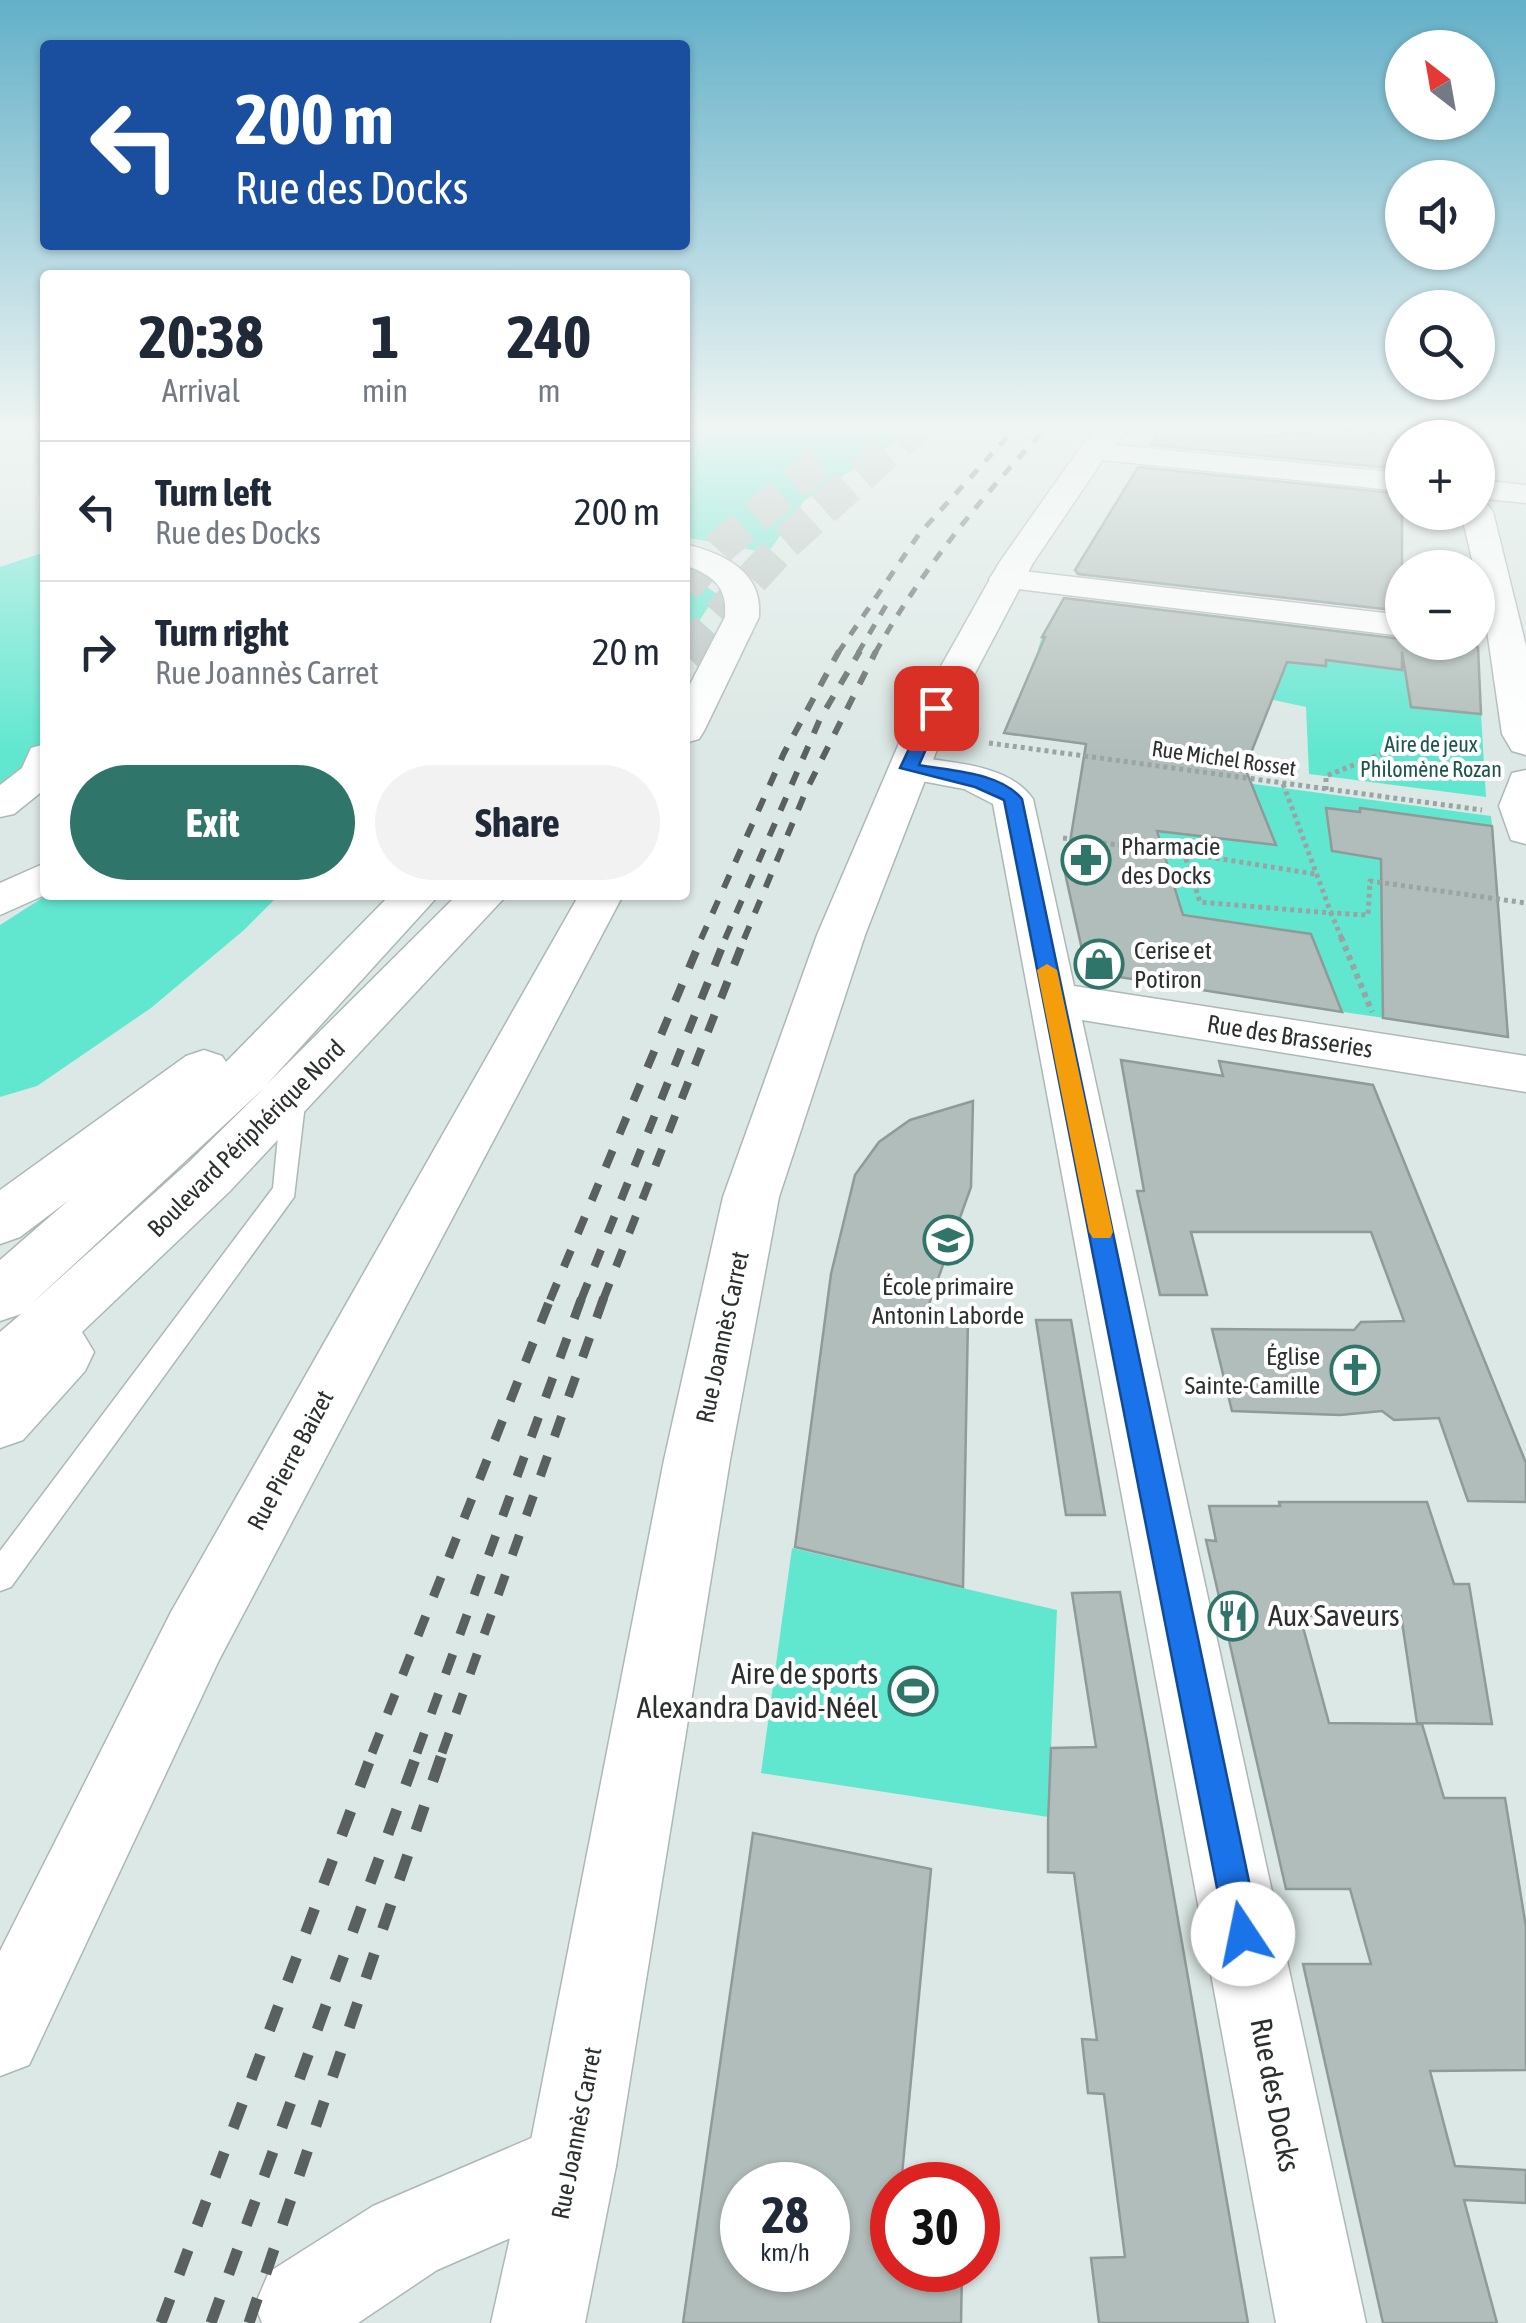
<!DOCTYPE html>
<html lang="en">
<head>
<meta charset="utf-8">
<style>
	body { margin:0; font-family:"Asap Condensed",sans-serif; background:#f2f2f3; color:#1f2937; height:100vh; display:flex; flex-direction:column; font-size:38px; white-space:nowrap }
	* { box-sizing:border-box; margin:0 }
	p { font-size:32px; color:#747a83 }
	.icon { flex:none; width:55px; height:55px; fill:none; stroke:currentColor; stroke-width:2; stroke-linecap:round; stroke-linejoin:round }
	.map { position:relative; flex:1; overflow:hidden }
	.details { position:absolute; left:40px; top:270px; width:650px; height:630px; display:flex; flex-direction:column; background:#fff; border-radius:10px; box-shadow:0 2px 8px #0004 }
	.details>* { flex:none }
	.hud { position:absolute; left:40px; top:40px; width:650px; height:210px; border-radius:10px; box-shadow:0 2px 8px #0004; background:#1a4fa0; color:#fff; overflow:hidden }
	.needle { width:65px; rotate:329deg }
	.buttons { position:absolute; left:1385px; top:30px; display:grid; gap:20px }
	.buttons a { display:grid; place-items:center; width:110px; height:110px; border-radius:50%; background:#fff; box-shadow:0 2px 8px #0004; font-size:50px }
	.speed { position:absolute; left:720px; top:2162px; display:flex; gap:20px; font-size:50px; font-weight:700; text-align:center }
	.speed>* { display:grid; place-content:center; width:130px; height:130px; border-radius:50%; background:#fff; box-shadow:0 2px 8px #0004; line-height:1 }
	.speed small { font-size:25px; font-weight:400 }
	.speed .limit { border:15px solid #d22; background:#fff; color:#111 }
	.pin { position:absolute; display:grid; place-items:center; width:85px; height:85px; color:#fff; margin:-42px; border-radius:20px; box-shadow:0 5px 15px #0006 }
	.me { position:absolute; width:110px; margin:-55px; rotate:349deg; stroke-linejoin:round; filter:drop-shadow(0 0 8px #0008) }
	.turn { display:flex; align-items:center; gap:35px; height:210px; padding:0 30px; font-size:45px }
	.turn .icon { width:130px; height:130px; stroke-width:2.5 }
	.turn b { display:block; font-size:70px; line-height:85px }
	.eta { display:flex; justify-content:space-evenly; align-items:center; height:170px; text-align:center }
	.eta b { font-size:60px; font-weight:700; line-height:70px }
	.button { display:flex; gap:20px; margin-top:auto; padding:20px 30px }
	.button a { flex:1; height:115px; border-radius:60px; background:#307569; color:#fff; font-size:40px; font-weight:700; line-height:115px; text-align:center }
	.button a+a { background:#f2f2f3; color:#1f2937 }
	ul { padding:0; list-style:none }
	li { display:flex; align-items:center; gap:30px; height:140px; padding:0 30px; border-top:2px solid #e0e1e3 }
	li div { flex:1 }
	li b { display:block; font-size:38px }
	li em { font-style:normal }
	.map>svg:first-child { display:block }
	.green { fill:#61e7d0 }
	.building { fill:#b1bdba; stroke:#8f9b98; stroke-width:2.5; fill-rule:evenodd }
	.lines { fill:none; stroke-linecap:round; stroke-linejoin:round }
	.highway-tunnel-far1 { stroke:#b9c3c1; stroke-width:34; stroke-dasharray:34 16; stroke-linecap:butt }
	.highway-tunnel { stroke:#b9c3c1; stroke-width:42; stroke-dasharray:42 21; stroke-linecap:butt }
	.lane-casing { stroke:#acb8b6; stroke-width:3 }
	.street-casing { stroke:#acb8b6; stroke-width:3 }
	.secondary-casing { stroke:#acb8b6; stroke-width:3 }
	.highway-casing { stroke:#acb8b6; stroke-width:3 }
	.path-far1 { stroke:#9aa4a2; stroke-width:5; stroke-dasharray:4 4; stroke-linecap:butt }
	.path { stroke:#9aa4a2; stroke-width:6; stroke-dasharray:5 5; stroke-linecap:butt }
	.lane { fill:#fff; fill-rule:evenodd }
	.street { fill:#fff; fill-rule:evenodd }
	.secondary { fill:#fff; fill-rule:evenodd }
	.highway { fill:#fff; fill-rule:evenodd }
	.rail-far4 { stroke:#59605f; stroke-width:5; stroke-dasharray:11 11; stroke-linecap:butt }
	.rail-far3 { stroke:#59605f; stroke-width:6; stroke-dasharray:14 14; stroke-linecap:butt }
	.rail-far2 { stroke:#59605f; stroke-width:8; stroke-dasharray:18 18; stroke-linecap:butt }
	.rail-far1 { stroke:#59605f; stroke-width:9; stroke-dasharray:21 21; stroke-linecap:butt }
	.rail { stroke:#59605f; stroke-width:11; stroke-dasharray:26 26; stroke-linecap:butt }
	.route { fill:#1a73e8; stroke:#114b97; stroke-width:2.5 }
	.slow { fill:#f59e0b }
	.labels { text-anchor:middle; stroke-width:8; stroke-linejoin:round; paint-order:stroke }
	.far-park-label { font-size:22px; fill:#1b564d; stroke:#fff }
	.far-street-label { font-size:22px; fill:#2b302f; stroke:#fff }
	.poi-label { font-size:25px; fill:#2b302f; stroke:#fff; text-anchor:start }
	.street-label { font-size:25px; fill:#2b302f; stroke:#fff }
	.near-poi-label { font-size:30px; fill:#2b302f; stroke:#fff; text-anchor:start }
	.near-street-label { font-size:30px; fill:#2b302f; stroke:#fff }
</style>
</head>
<body>
<div class="map">
<svg width="1526" height="2323" viewBox="0 0 1526 2323">
	<rect width="100%" height="100%" fill="#dce8e5"/>
	<g class="green">
		<polygon points="685,425 922,425 804,501 768,553 685,537"/>
		<polygon points="45,552 45,797 15,781 0,791 0,567"/>
		<polygon points="685,572 717,594 689,636 685,636"/>
		<polygon points="1326,633 1377,636 1381,667 1405,670 1411,707 1481,714 1486,797 1309,774 1306,707 1038,649 1042,637 1325,666"/>
		<polygon points="1084,761 1491,816 1492,826 1361,808 1360,812 1326,808 1330,833 1339,853 1496,876 1498,911 1405,1021 1343,1012 1311,934 1210,919 1186,925 1075,817 1274,845"/>
		<polygon points="47,895 279,895 244,930 151,1008 37,1086 0,1097 0,925"/>
		<polygon points="792,1548 1057,1610 1048,1817 761,1773"/>
	</g>
	<g class="building">
		<polygon points="1163,425 1261,425 1260,436 1350,430 1402,437 1402,469 1151,445"/>
		<polygon points="1138,467 1402,494 1402,611 1078,574 1075,570"/>
		<polygon points="1064,598 1402,639 1402,642 1478,647 1481,714 1411,707 1402,652 1402,670 1326,660 1326,666 1287,662 1245,768 1276,845 1157,831 1183,915 1311,934 1342,1012 1087,972 1065,873 1086,744 1004,733 1045,637 1042,637"/>
		<polygon points="1326,808 1360,812 1360,808 1492,826 1508,1037 1383,1018 1381,859 1332,851"/>
		<polygon points="1121,1060 1223,1076 1219,1061 1373,1085 1526,1463 1526,1502 1468,1501 1439,1418 1394,1420 1382,1411 1340,1415 1232,1411 1212,1329 1354,1330 1361,1322 1404,1321 1371,1232 1191,1232 1207,1295 1160,1295 1137,1191 1144,1191"/>
		<polygon points="973,1101 971,1187 925,1315 968,1317 963,1587 795,1547 831,1274 855,1175 879,1142 910,1120"/>
		<polygon points="1036,1320 1071,1320 1105,1515 1066,1515"/>
		<polygon points="1279,1502 1427,1502 1454,1584 1469,1584 1492,1724 1417,1723 1401,1615 1300,1616 1329,1723 1422,1724 1444,1798 1505,1798 1526,1927 1526,2070 1430,2071 1455,2166 1526,2170 1526,2203 1464,2200 1497,2323 1383,2323 1303,1964 1371,1964 1350,1889 1286,1889 1206,1540 1216,1541 1209,1506 1280,1506"/>
		<polygon points="1120,1592 1148,1747 1248,2323 1099,2323 1091,2258 1125,2257 1104,2094 1088,2093 1082,2039 1097,2040 1074,1873 1048,1872 1048,1823 1051,1748 1096,1747 1072,1593"/>
		<path d="M753,1833L931,1869L901,2185H892V2270H962L961,2323H683ZM742,2185H828V2270H742Z"/>
	</g>
	<g class="lines">
		<g class="highway-tunnel-far1">
			<polyline points="685,587 721,546 821,462"/>
			<polyline points="685,653 782,546 917,425"/>
		</g>
		<polyline class="highway-tunnel" points="685,654 688,651"/>
		<g class="lane-casing">
			<polygon id="lane" points="293,1095 305,1104 294,1197 11,1587 0,1591 0,1551 273,1188 281,1104"/>
		</g>
		<g class="street-casing">
			<g id="street">
				<polygon points="1423,425 1451,425 1457,438 1428,438"/>
				<polygon points="1093,443 1402,473 1402,491 1083,458 1078,452 1083,446"/>
				<polygon points="1478,480 1526,485 1526,503 1478,498"/>
				<polygon points="1478,503 1488,505 1493,512 1526,646 1526,755 1512,751 1502,734 1478,568 1474,568 1461,512 1478,512"/>
				<path d="M685,544C724,554 763,571 759,617L704,731L699,739L685,743V694L725,617C728,586 712,575 685,565Z"/>
				<polygon points="1006,569 1402,615 1402,636 994,586 989,579 994,572"/>
				<polygon points="45,744 45,789 14,814 0,817 0,785 22,768 31,748"/>
				<path d="M909,756C949,763 1008,763 1033,799L1074,986L1526,1056V1092L1082,1020L1366,2323H1276L993,804L964,789L895,776L889,768L895,760Z"/>
				<polygon points="1526,770 1526,844 1511,840 1499,806 1512,773"/>
				<polygon points="45,863 45,895 0,915 0,883"/>
				<polygon points="579,895 623,895 219,1660 29,2065 0,2076 0,1951 171,1612"/>
			</g>
		</g>
		<g class="secondary-casing">
			<polygon id="secondary" points="1101,425 1133,425 1104,458 1033,563 943,734 865,935 779,1197 730,1460 616,2166 585,2323 491,2323 526,2166 664,1460 723,1197 817,935 903,734 999,563 1082,445"/>
		</g>
		<g class="highway-casing">
			<g id="highway">
				<path d="M390,895H439L267,1084L457,895H507L229,1192L82,1332L94,1352L85,1371L23,1440L0,1448V1332L21,1314L0,1321V1260L69,1200L20,1237L0,1244V1190L186,1056L204,1050L222,1056L226,1062ZM263,1089L189,1162L29,1306Z"/>
				<polygon points="571,2121 603,2134 616,2166 603,2198 437,2270 358,2323 262,2323 255,2305 269,2272 373,2206"/>
			</g>
		</g>
		<g class="path-far1">
			<polyline points="989,743 1482,810"/>
			<polyline points="1283,784 1331,913 1368,915 1370,881 1526,903"/>
			<polyline points="1326,790 1326,776 1404,745 1482,745"/>
			<polyline points="1063,838 1184,853 1200,902 1331,913 1342,939"/>
			<polyline points="1184,853 1315,874"/>
		</g>
		<polyline class="path" points="1341,937 1372,1012"/>
		<use href="#lane" class="lane"/>
		<use href="#street" class="street"/>
		<use href="#secondary" class="secondary"/>
		<use href="#highway" class="highway"/>
		<g class="rail-far4">
			<polyline points="838,653 919,534 1018,425"/>
			<polyline points="858,653 891,597"/>
			<path d="M875,653C923,568 982,496 1049,425"/>
		</g>
		<g class="rail-far3">
			<polyline points="701,939 784,753 839,651"/>
			<polyline points="725,939 820,719 860,651"/>
			<polyline points="744,939 806,791 876,651"/>
		</g>
		<g class="rail-far2">
			<polyline points="550,1300 702,937"/>
			<polyline points="581,1300 726,937"/>
			<polyline points="603,1300 745,937"/>
		</g>
		<g class="rail-far1">
			<polyline points="372,1753 551,1297"/>
			<polyline points="417,1753 582,1297"/>
			<polyline points="442,1753 604,1297"/>
		</g>
		<g class="rail">
			<polyline points="161,2323 373,1751"/>
			<polyline points="211,2323 418,1751"/>
			<polyline points="249,2323 443,1751"/>
		</g>
	</g>
	<linearGradient id="sky" x2="0" y2="1"><stop stop-color="#63b0c8"/><stop offset="0.57" stop-color="#eff5f3"/><stop offset="1" stop-color="#eff5f3" stop-opacity="0"/></linearGradient>
	<rect width="1526" height="750" fill="url(#sky)"/>
	<path class="route" d="M936,703L944,708L919,765C951,771 1000,772 1022,799L1260,1934L1255,1946L1243,1951L1231,1946L1226,1934L1004,800L975,787L900,768L928,708Z"/>
	<polygon class="slow" points="1047,964 1057,970 1113,1232 1110,1238 1093,1238 1089,1232 1037,970"/>
	<defs>
		<g id="pharmacy-ring" transform="scale(2.5)"><circle r="9.5" fill="#fff" stroke="#307569" stroke-width="1.5"/><path d="M-2-6h4v4h4v4h-4v4h-4v-4h-4v-4h4Z" fill="#307569"/></g>
		<g id="shop-ring" transform="scale(2.5)"><circle r="9.5" fill="#fff" stroke="#307569" stroke-width="1.5"/><path d="M-5-2.5h2.3a2.7 3.5 0 0 1 5.4 0H5L5.5 6h-11ZM-1.5-2.5h3a1.5 2.3 0 0 0-3 0Z" fill="#307569"/></g>
		<g id="school-ring" transform="scale(2.5)"><circle r="9.5" fill="#fff" stroke="#307569" stroke-width="1.5"/><path d="M0-5L7-2L0 1L-7-2ZM-4 1L0 2.5L4 1V4Q0 6-4 4Z" fill="#307569"/></g>
		<g id="church-ring" transform="scale(2.5)"><circle r="9.5" fill="#fff" stroke="#307569" stroke-width="1.5"/><path d="M-1.2-6h2.4v3.5h3.3v2.4h-3.3V6h-2.4V-.1h-3.3v-2.4h3.3Z" fill="#307569"/></g>
		<g id="restaurant-ring" transform="scale(2.5)"><circle r="9.5" fill="#fff" stroke="#307569" stroke-width="1.5"/><path d="M-5-6h1v4h1v-4h1v4h1v-4h1v5L-1.5 .5V6h-2V.5L-5-1ZM5-6V6H3V1.5H1.5Q1.5-4 5-6Z" fill="#307569"/></g>
		<g id="stadium-ring" transform="scale(2.5)"><circle r="9.5" fill="#fff" stroke="#307569" stroke-width="1.5"/><path d="M0-5a6.5 5 0 1 0 0 10a6.5 5 0 1 0 0-10ZM-3.5-1.8h7v3.6h-7Z" fill="#307569"/></g>
	</defs>
	<g fill-rule="evenodd">
		<use href="#pharmacy-ring" x="1086" y="860"/>
		<use href="#shop-ring" x="1099" y="964"/>
		<use href="#school-ring" x="948" y="1240"/>
		<use href="#church-ring" x="1355" y="1370"/>
		<use href="#restaurant-ring" x="1233" y="1616"/>
		<use href="#stadium-ring" x="913" y="1691"/>
	</g>
	<g class="labels">
		<g class="far-park-label">
			<text x="1431" y="752">Aire de jeux<tspan x="1431" dy="25">Philomène Rozan</tspan></text>
		</g>
		<g class="far-street-label">
			<text transform="translate(1224 758) rotate(8)" y="8">Rue Michel Rosset</text>
		</g>
		<g class="poi-label">
			<text x="1121" y="855">Pharmacie<tspan x="1121" dy="29">des Docks</tspan></text>
			<text x="1134" y="959">Cerise et<tspan x="1134" dy="29">Potiron</tspan></text>
			<text x="948" y="1295" text-anchor="middle">École primaire<tspan x="948" dy="29">Antonin Laborde</tspan></text>
			<text x="1320" y="1365" text-anchor="end">Église<tspan x="1320" dy="29">Sainte-Camille</tspan></text>
		</g>
		<g class="street-label">
			<text transform="translate(1290 1036) rotate(9)" y="9">Rue des Brasseries</text>
			<text transform="translate(246 1138) rotate(-45)" y="9">Boulevard Périphérique Nord</text>
			<text transform="translate(722 1337) rotate(-78)" y="9">Rue Joannès Carret</text>
			<text transform="translate(290 1460) rotate(-62)" y="9">Rue Pierre Baizet</text>
			<text transform="translate(576 2133) rotate(-79)" y="9">Rue Joannès Carret</text>
		</g>
		<g class="near-poi-label">
			<text x="1268" y="1626">Aux Saveurs</text>
			<text x="878" y="1684" text-anchor="end">Aire de sports<tspan x="878" dy="34">Alexandra David-Néel</tspan></text>
		</g>
		<g class="near-street-label">
			<text transform="translate(1275 2095) rotate(79)" y="10">Rue des Docks</text>
		</g>
	</g>
</svg>
<div class="buttons">
<a><svg class="needle" viewBox="-14 -14 28 28"><path d="M0-13l5 13h-10z" fill="#e53935"/><path d="M0 13l5-13h-10z" fill="#747a83"/></svg></a>
<a><svg class="icon" aria-label="sound" viewBox="0 0 24 24"><path d="M4 9h4l5-4v14l-5-4H4zM17 9q2 3 0 6"/></svg></a>
<a><svg class="icon" aria-label="search" viewBox="0 0 24 24"><circle cx="10" cy="10" r="6"/><path d="M15 15l6 6"/></svg></a>
<a>+</a>
<a>−</a>
</div>
<div class="speed"><div>28<small>km/h</small></div><div class="limit">30</div></div>
<div class="pin" style="left:936px;top:708px;background:#d93025"><svg class="icon" aria-label="arrive" viewBox="0 0 24 24"><path d="M6 21V4h12l-3 4 3 4H6"/></svg></div>
<svg class="me" style="left:1243px;top:1934px" viewBox="-20 -20 40 40"><circle r="19" fill="#fff"/><path d="M0-13L10 11 0 6-10 11z" fill="#1a73e8"/></svg>
<div class="hud">
<div class="turn"><svg class="icon" aria-label="left" viewBox="0 0 24 24"><path d="M17 20v-9H6M10 6l-5 5 5 5"/></svg><div><b>200 m</b>Rue des Docks</div></div>
</div>
<section class="details">
<div class="eta">
<div><b>20:38</b><p>Arrival</p></div>
<div><b>1</b><p>min</p></div>
<div><b>240</b><p>m</p></div>
</div>
<ul>
<li><svg class="icon" aria-label="left" viewBox="0 0 24 24"><path d="M17 20v-9H6M10 6l-5 5 5 5"/></svg><div><b>Turn left</b><p>Rue des Docks</p></div><em>200 m</em></li>
<li><svg class="icon" aria-label="right" viewBox="0 0 24 24"><path d="M7 20v-9h11M14 6l5 5-5 5"/></svg><div><b>Turn right</b><p>Rue Joannès Carret</p></div><em>20 m</em></li>
</ul>
<div class="button"><a>Exit</a><a>Share</a></div>
</section>
</div>
</body>
</html>
